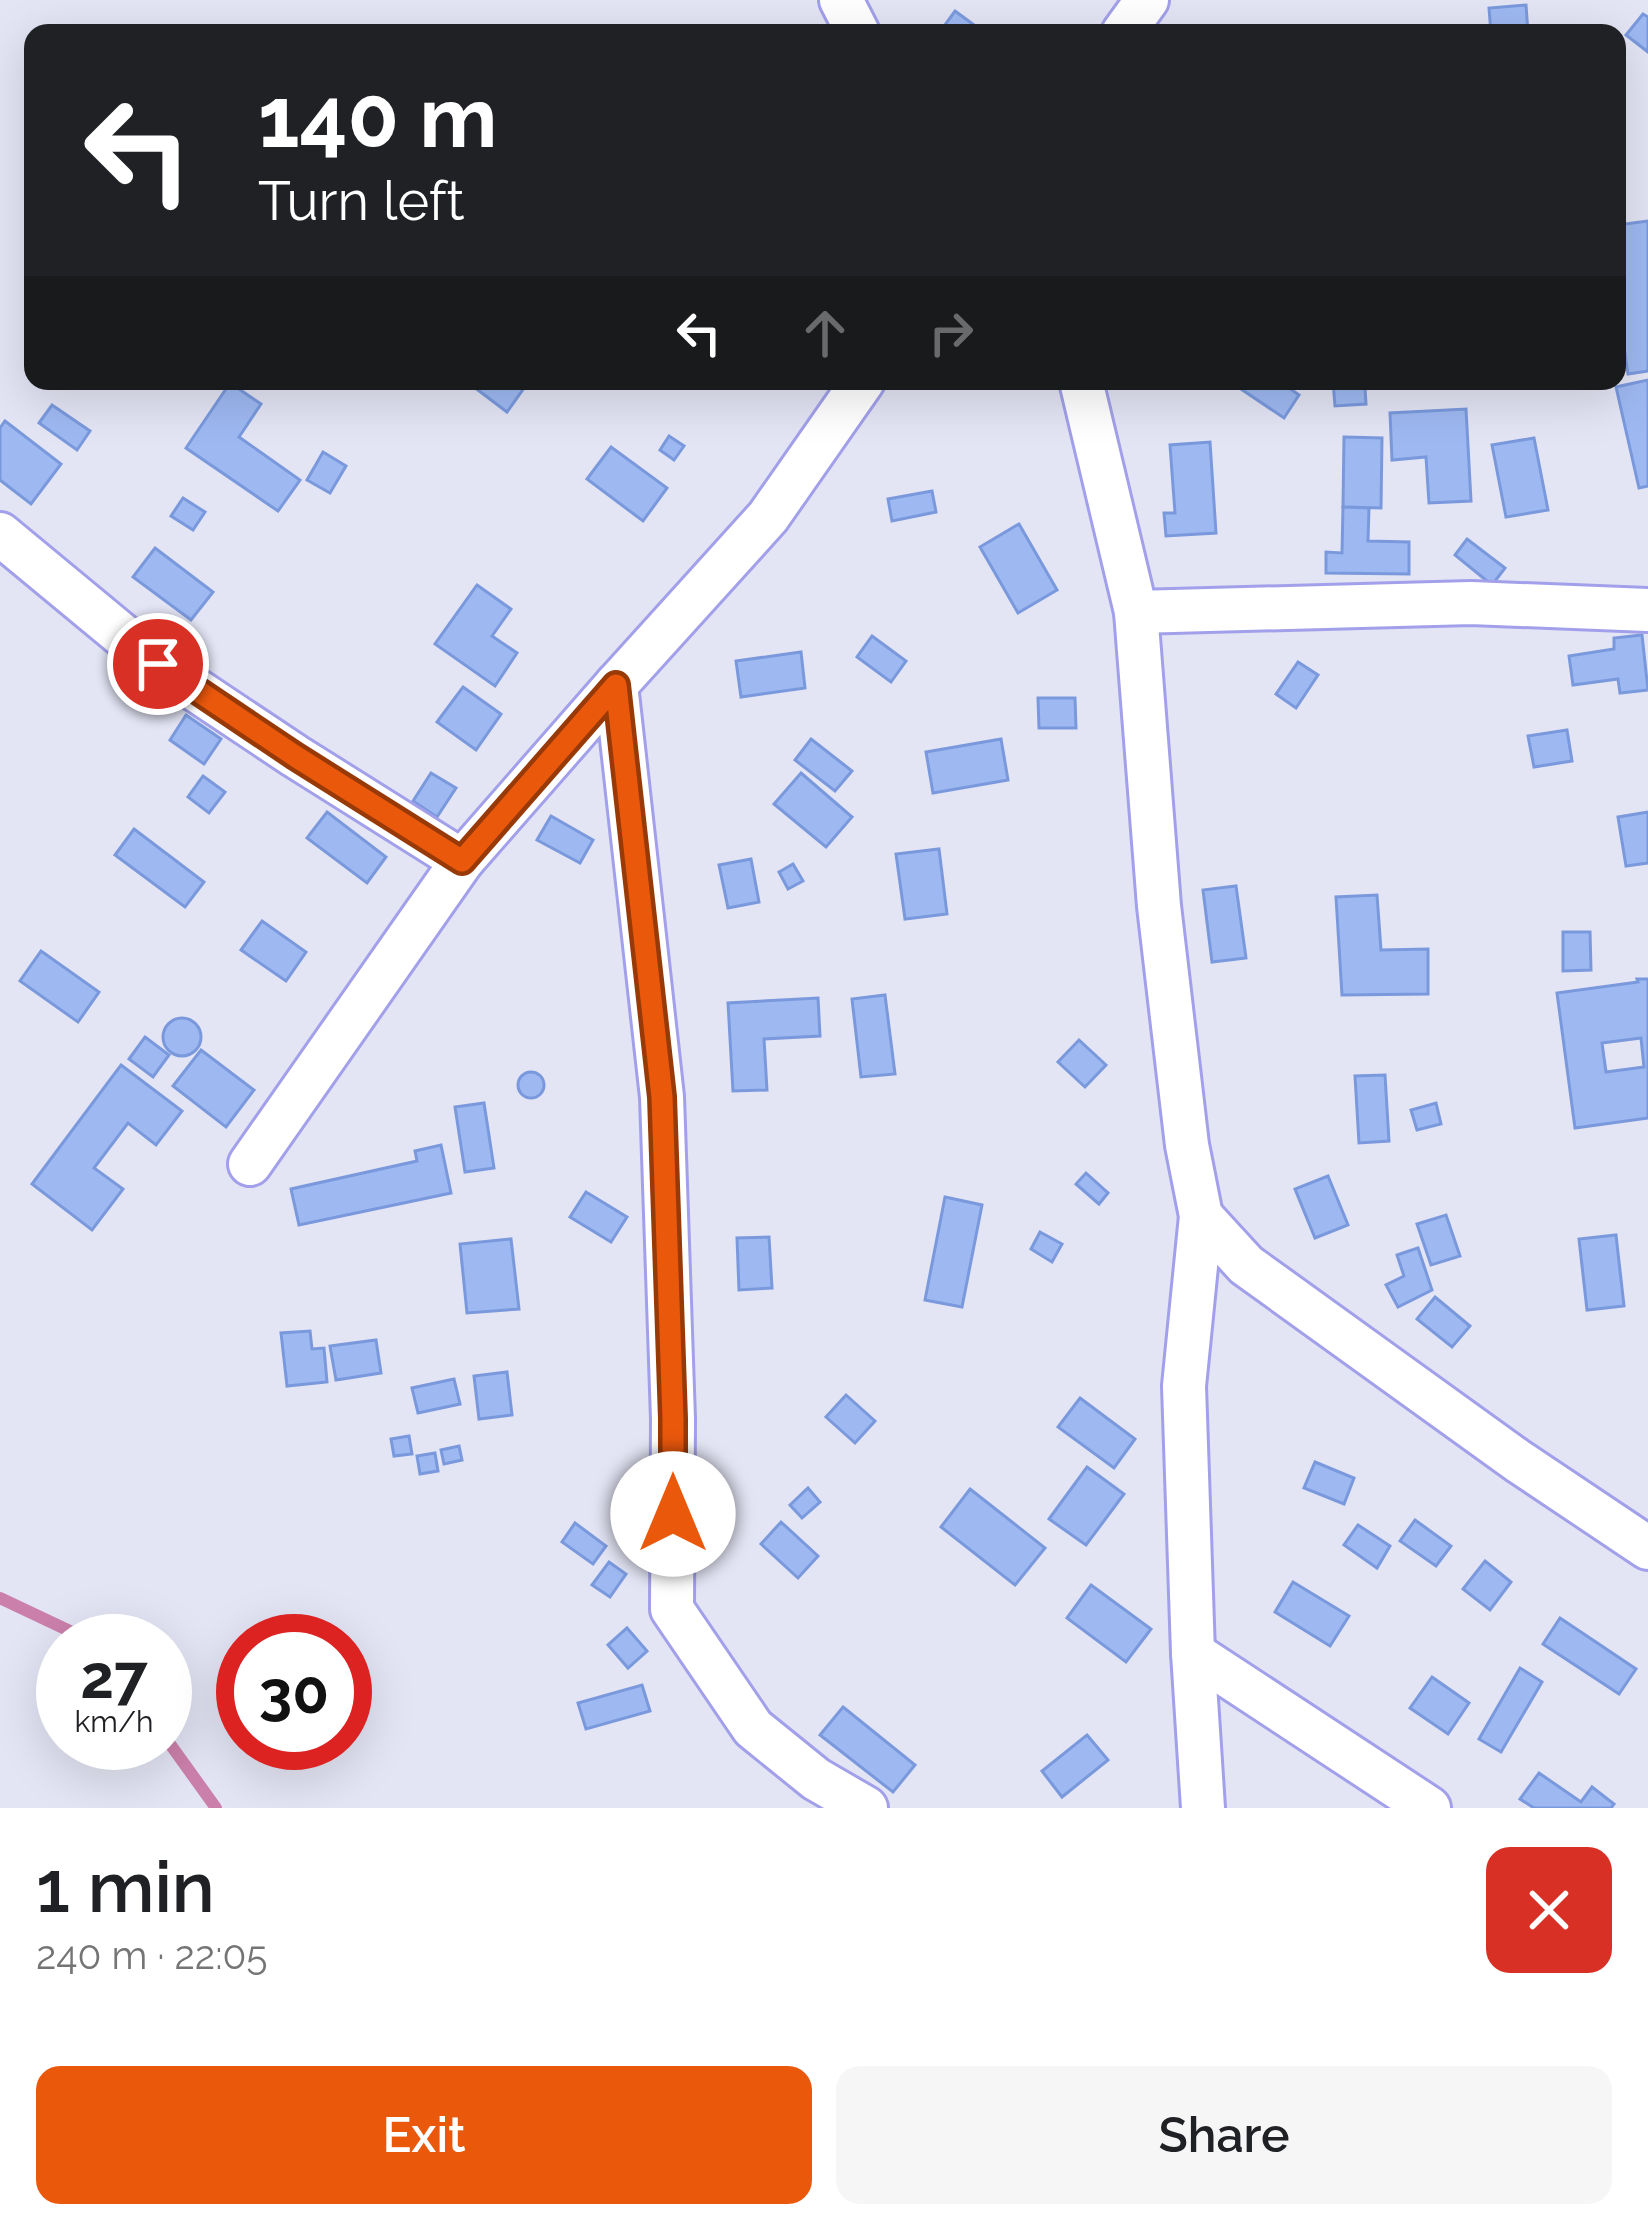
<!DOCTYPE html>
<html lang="en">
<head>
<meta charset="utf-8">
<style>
	body { margin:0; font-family:Raleway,sans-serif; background:#f6f6f6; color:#202124; height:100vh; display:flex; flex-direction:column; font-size:45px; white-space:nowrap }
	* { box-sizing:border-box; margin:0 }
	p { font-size:39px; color:#757577 }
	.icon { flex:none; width:66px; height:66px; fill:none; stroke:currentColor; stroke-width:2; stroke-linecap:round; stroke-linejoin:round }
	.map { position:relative; height:1808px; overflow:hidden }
	.panel { display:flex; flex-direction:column; background:#fff; flex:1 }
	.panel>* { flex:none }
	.hud { position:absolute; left:24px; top:24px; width:1602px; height:366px; border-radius:24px; box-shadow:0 12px 48px #0002; background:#202124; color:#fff; overflow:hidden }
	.speed { position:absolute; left:36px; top:1614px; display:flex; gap:24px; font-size:60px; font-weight:700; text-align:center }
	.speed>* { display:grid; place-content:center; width:156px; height:156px; border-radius:50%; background:#fff; box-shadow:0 12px 48px #0002; line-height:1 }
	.speed small { font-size:30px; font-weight:400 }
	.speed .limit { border:18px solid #d22; background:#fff; color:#111 }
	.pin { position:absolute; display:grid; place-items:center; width:102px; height:102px; color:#fff; margin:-51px; border:6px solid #fff; border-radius:50%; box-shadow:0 3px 12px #0007 }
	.me { position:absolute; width:132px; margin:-66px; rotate:0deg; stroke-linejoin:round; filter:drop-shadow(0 0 9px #0008) }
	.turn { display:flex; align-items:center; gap:42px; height:252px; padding:0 36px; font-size:54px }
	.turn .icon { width:156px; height:156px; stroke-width:2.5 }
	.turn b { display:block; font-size:84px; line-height:102px }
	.lanes { display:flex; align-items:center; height:114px; padding:0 36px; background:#0003; justify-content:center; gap:60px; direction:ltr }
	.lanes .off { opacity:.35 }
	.round { display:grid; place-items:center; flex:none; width:126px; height:126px; border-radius:24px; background:#f6f6f6 }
	.head { display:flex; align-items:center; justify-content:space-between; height:204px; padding:0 36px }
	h1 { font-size:72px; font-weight:600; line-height:90px }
	.action { display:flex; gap:24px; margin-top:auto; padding:24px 36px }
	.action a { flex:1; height:138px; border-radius:24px; background:#ea580c; color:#fff; font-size:48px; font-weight:600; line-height:138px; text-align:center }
	.action a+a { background:#f6f6f6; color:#202124 }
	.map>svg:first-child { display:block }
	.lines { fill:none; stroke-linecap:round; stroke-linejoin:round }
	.stream { stroke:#cb80ab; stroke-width:12 }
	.building { fill:#9eb9f2; stroke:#7a99dd; stroke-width:3; fill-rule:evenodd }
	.street-casing { stroke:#a2a0ea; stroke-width:48 }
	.street { stroke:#fff; stroke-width:42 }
	.route-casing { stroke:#983908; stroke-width:30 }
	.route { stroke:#ea580c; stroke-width:21 }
</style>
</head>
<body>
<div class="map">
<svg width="1648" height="1808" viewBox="0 0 1648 1808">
	<rect width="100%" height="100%" fill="#e3e4f4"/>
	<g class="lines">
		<g class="stream">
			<polyline points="0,1598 74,1633 82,1641"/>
			<polyline points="165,1737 216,1808"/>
		</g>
	</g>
	<g class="building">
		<polygon points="1526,5 1528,33 1491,33 1489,8"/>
		<polygon points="955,11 985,33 939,33"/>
		<polygon points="1643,14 1648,17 1648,52 1626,35"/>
		<polygon points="1648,221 1648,371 1628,374 1617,300 1617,225"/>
		<polygon points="1648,380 1648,486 1639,488 1616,387"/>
		<polygon points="466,381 529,381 507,412"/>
		<polygon points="1246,381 1279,381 1299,395 1284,418 1241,389"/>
		<polygon points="1333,381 1386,381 1386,387 1365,388 1366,404 1335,406"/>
		<polygon points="230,383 261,404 239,437 300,480 278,511 186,448"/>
		<polygon points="52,405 90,431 77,450 39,423"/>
		<polygon points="1466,409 1471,501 1429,503 1426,457 1392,460 1390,413"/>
		<polygon points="5,421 61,464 31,504 0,480 0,428"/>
		<polygon points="669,436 684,446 674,460 660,450"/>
		<polygon points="1344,437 1382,438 1381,508 1343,507"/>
		<polygon points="1534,438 1548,510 1506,517 1492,445"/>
		<polygon points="1210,442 1216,533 1166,536 1164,513 1175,513 1170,445"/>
		<polygon points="611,447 667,488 643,521 587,479"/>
		<polygon points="323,452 346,466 330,493 307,480"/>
		<polygon points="932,491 936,512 892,521 888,499"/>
		<polygon points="183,498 205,512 193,530 171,516"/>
		<polygon points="1343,507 1369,508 1368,541 1409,542 1409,574 1326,573 1326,552 1342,553"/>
		<polygon points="1019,524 1057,590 1018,613 980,547"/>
		<polygon points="1467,539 1505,568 1492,585 1455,555"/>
		<polygon points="155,548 213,592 191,620 133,577"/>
		<polygon points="477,585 511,609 492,636 517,653 495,686 435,644"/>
		<polygon points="1642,635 1648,690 1620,693 1618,679 1573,685 1569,656 1614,649 1614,638"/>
		<polygon points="872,636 906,661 891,682 857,657"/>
		<polygon points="801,652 805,688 741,697 736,661"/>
		<polygon points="1298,662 1318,675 1296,708 1276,694"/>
		<polygon points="463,687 501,714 476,750 437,722"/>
		<polygon points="1038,698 1075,698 1076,728 1039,728"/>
		<polygon points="186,715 221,739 204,764 170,740"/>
		<polygon points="1567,730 1572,761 1534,767 1528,736"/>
		<polygon points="811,739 852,771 835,791 795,760"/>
		<polygon points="1001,739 1008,780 933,793 926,752"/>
		<polygon points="431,773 456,788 437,817 413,801"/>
		<polygon points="801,773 852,817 826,847 774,804"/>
		<polygon points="203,776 225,792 209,813 188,797"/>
		<polygon points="327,812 386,857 367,883 307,838"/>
		<polygon points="1648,812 1648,863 1626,866 1618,817"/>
		<polygon points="551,816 593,840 580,863 537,840"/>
		<polygon points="134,829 204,882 185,907 115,855"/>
		<polygon points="939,849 947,914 905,919 896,854"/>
		<polygon points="751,859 759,902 728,908 719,865"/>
		<polygon points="793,864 803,881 788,889 779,872"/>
		<polygon points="1236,886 1246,958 1212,962 1203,890"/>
		<polygon points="1377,895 1381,950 1428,949 1428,994 1342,995 1336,897"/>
		<polygon points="262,921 306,952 286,981 241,950"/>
		<polygon points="1563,932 1590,932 1591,970 1563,971"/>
		<polygon points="41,951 99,992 78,1022 20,981"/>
		<path d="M1637,979H1648V1118L1575,1128L1557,993L1638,982ZM1641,1038L1644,1067L1606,1072L1602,1043Z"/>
		<polygon points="885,995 895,1074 861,1077 852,999"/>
		<polygon points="818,998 820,1036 764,1039 767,1090 733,1091 728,1003"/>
		<circle cx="182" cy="1037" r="19"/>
		<polygon points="145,1037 169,1055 153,1077 129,1059"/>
		<polygon points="1079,1040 1106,1065 1085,1087 1058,1062"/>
		<polygon points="201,1050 254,1090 226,1127 173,1086"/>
		<polygon points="121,1065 182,1111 156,1145 128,1123 94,1168 123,1189 92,1230 32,1184"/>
		<circle cx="531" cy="1085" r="13"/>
		<polygon points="1385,1075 1389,1141 1359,1143 1355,1076"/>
		<polygon points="484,1103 494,1168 465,1172 455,1107"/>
		<polygon points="1436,1103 1441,1124 1417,1130 1411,1110"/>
		<polygon points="441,1145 451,1193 299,1225 291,1189 417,1161 415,1151"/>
		<polygon points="1086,1173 1108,1193 1099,1204 1076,1184"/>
		<polygon points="1328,1176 1348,1225 1315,1238 1295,1189"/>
		<polygon points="586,1192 627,1217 611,1242 570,1217"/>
		<polygon points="945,1197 982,1205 962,1307 925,1300"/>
		<polygon points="1446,1215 1460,1256 1431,1265 1417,1224"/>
		<polygon points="1040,1232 1062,1244 1052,1262 1031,1249"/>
		<polygon points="1616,1235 1624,1306 1587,1310 1579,1239"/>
		<polygon points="769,1237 772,1288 739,1290 737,1238"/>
		<polygon points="511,1239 519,1309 467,1313 460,1244"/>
		<polygon points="1418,1248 1432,1290 1398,1307 1386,1285 1404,1276 1397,1255"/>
		<polygon points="1435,1297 1470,1326 1452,1347 1417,1319"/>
		<polygon points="310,1331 312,1349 324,1348 327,1382 287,1386 281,1333"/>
		<polygon points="376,1340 381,1373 336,1380 330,1346"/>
		<polygon points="507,1372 512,1415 479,1419 474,1376"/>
		<polygon points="454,1379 460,1404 418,1413 412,1388"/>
		<polygon points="846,1395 875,1421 855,1443 826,1417"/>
		<polygon points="1080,1398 1135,1439 1114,1468 1058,1427"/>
		<polygon points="409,1436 412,1454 394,1456 391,1439"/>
		<polygon points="459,1446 462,1460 444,1464 441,1450"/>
		<polygon points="435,1453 438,1471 420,1474 417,1456"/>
		<polygon points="1315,1462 1354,1478 1344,1504 1304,1488"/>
		<polygon points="1087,1467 1124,1494 1086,1545 1049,1519"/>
		<polygon points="808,1488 820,1502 802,1518 790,1505"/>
		<polygon points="970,1489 1045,1548 1015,1585 941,1527"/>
		<polygon points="1415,1520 1451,1546 1436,1566 1400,1541"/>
		<polygon points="781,1522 818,1556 798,1578 761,1544"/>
		<polygon points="575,1523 606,1546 593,1564 562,1542"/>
		<polygon points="1358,1525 1390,1546 1377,1568 1344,1545"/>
		<polygon points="1485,1561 1511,1582 1490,1610 1463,1589"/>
		<polygon points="609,1562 626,1574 610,1597 592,1585"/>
		<polygon points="1293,1582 1349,1616 1330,1646 1275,1612"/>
		<polygon points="1091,1585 1151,1629 1126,1662 1067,1618"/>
		<polygon points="1560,1618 1636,1669 1619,1694 1543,1644"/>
		<polygon points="627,1628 647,1651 628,1668 608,1645"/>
		<polygon points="1520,1668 1542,1682 1501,1752 1479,1739"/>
		<polygon points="1432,1677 1469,1703 1448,1734 1410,1708"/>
		<polygon points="642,1685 650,1711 586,1729 578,1703"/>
		<polygon points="843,1707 915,1765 893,1792 820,1735"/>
		<polygon points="1087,1735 1108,1760 1062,1797 1042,1771"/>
		<polygon points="1539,1773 1581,1802 1592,1787 1614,1804 1611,1808 1534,1808 1520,1799"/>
	</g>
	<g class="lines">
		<g class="street-casing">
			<g id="street">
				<polyline points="841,0 858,33"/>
				<polyline points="1123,33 1147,0"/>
				<polyline points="1081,381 1136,612 1159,906 1187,1145 1201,1216 1184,1386 1193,1653 1203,1808"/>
				<polyline points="0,534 157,664 295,756 462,861"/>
				<polyline points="1136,612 1471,603 1648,610"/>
				<polyline points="616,685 662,1097 673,1419 672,1609 753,1728 816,1779 866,1808"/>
				<polyline points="250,1164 462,861 616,685 768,517 863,381"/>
				<polyline points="1201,1216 1246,1265 1518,1461 1648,1548"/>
				<polyline points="1193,1653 1429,1808"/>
			</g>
		</g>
		<use href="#street" class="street"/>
	</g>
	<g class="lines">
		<g class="route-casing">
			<polyline id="route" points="158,664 295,756 462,861 616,685 662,1097 673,1419 673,1514"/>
		</g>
		<use href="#route" class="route"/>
	</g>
</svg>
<div class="speed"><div>27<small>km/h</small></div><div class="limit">30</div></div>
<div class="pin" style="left:158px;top:664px;background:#d93025"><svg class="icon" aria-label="arrive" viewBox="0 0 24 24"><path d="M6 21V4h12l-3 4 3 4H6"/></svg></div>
<svg class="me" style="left:673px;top:1514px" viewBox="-20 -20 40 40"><circle r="19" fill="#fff"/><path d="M0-13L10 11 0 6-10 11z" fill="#ea580c"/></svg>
<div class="hud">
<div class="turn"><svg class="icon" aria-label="left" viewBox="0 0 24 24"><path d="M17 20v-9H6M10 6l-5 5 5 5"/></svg><div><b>140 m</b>Turn left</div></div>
<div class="lanes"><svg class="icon" aria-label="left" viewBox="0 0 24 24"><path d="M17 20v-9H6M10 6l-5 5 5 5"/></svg><svg class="icon off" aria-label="ahead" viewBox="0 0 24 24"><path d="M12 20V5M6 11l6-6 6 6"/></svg><svg class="icon off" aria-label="right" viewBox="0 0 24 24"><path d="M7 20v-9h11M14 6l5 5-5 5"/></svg></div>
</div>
</div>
<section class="panel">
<div class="head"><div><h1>1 min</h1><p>240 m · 22:05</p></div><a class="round" style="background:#d93025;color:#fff"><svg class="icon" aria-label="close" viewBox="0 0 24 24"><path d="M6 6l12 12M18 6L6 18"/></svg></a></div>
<div class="action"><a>Exit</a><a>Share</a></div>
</section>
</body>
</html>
